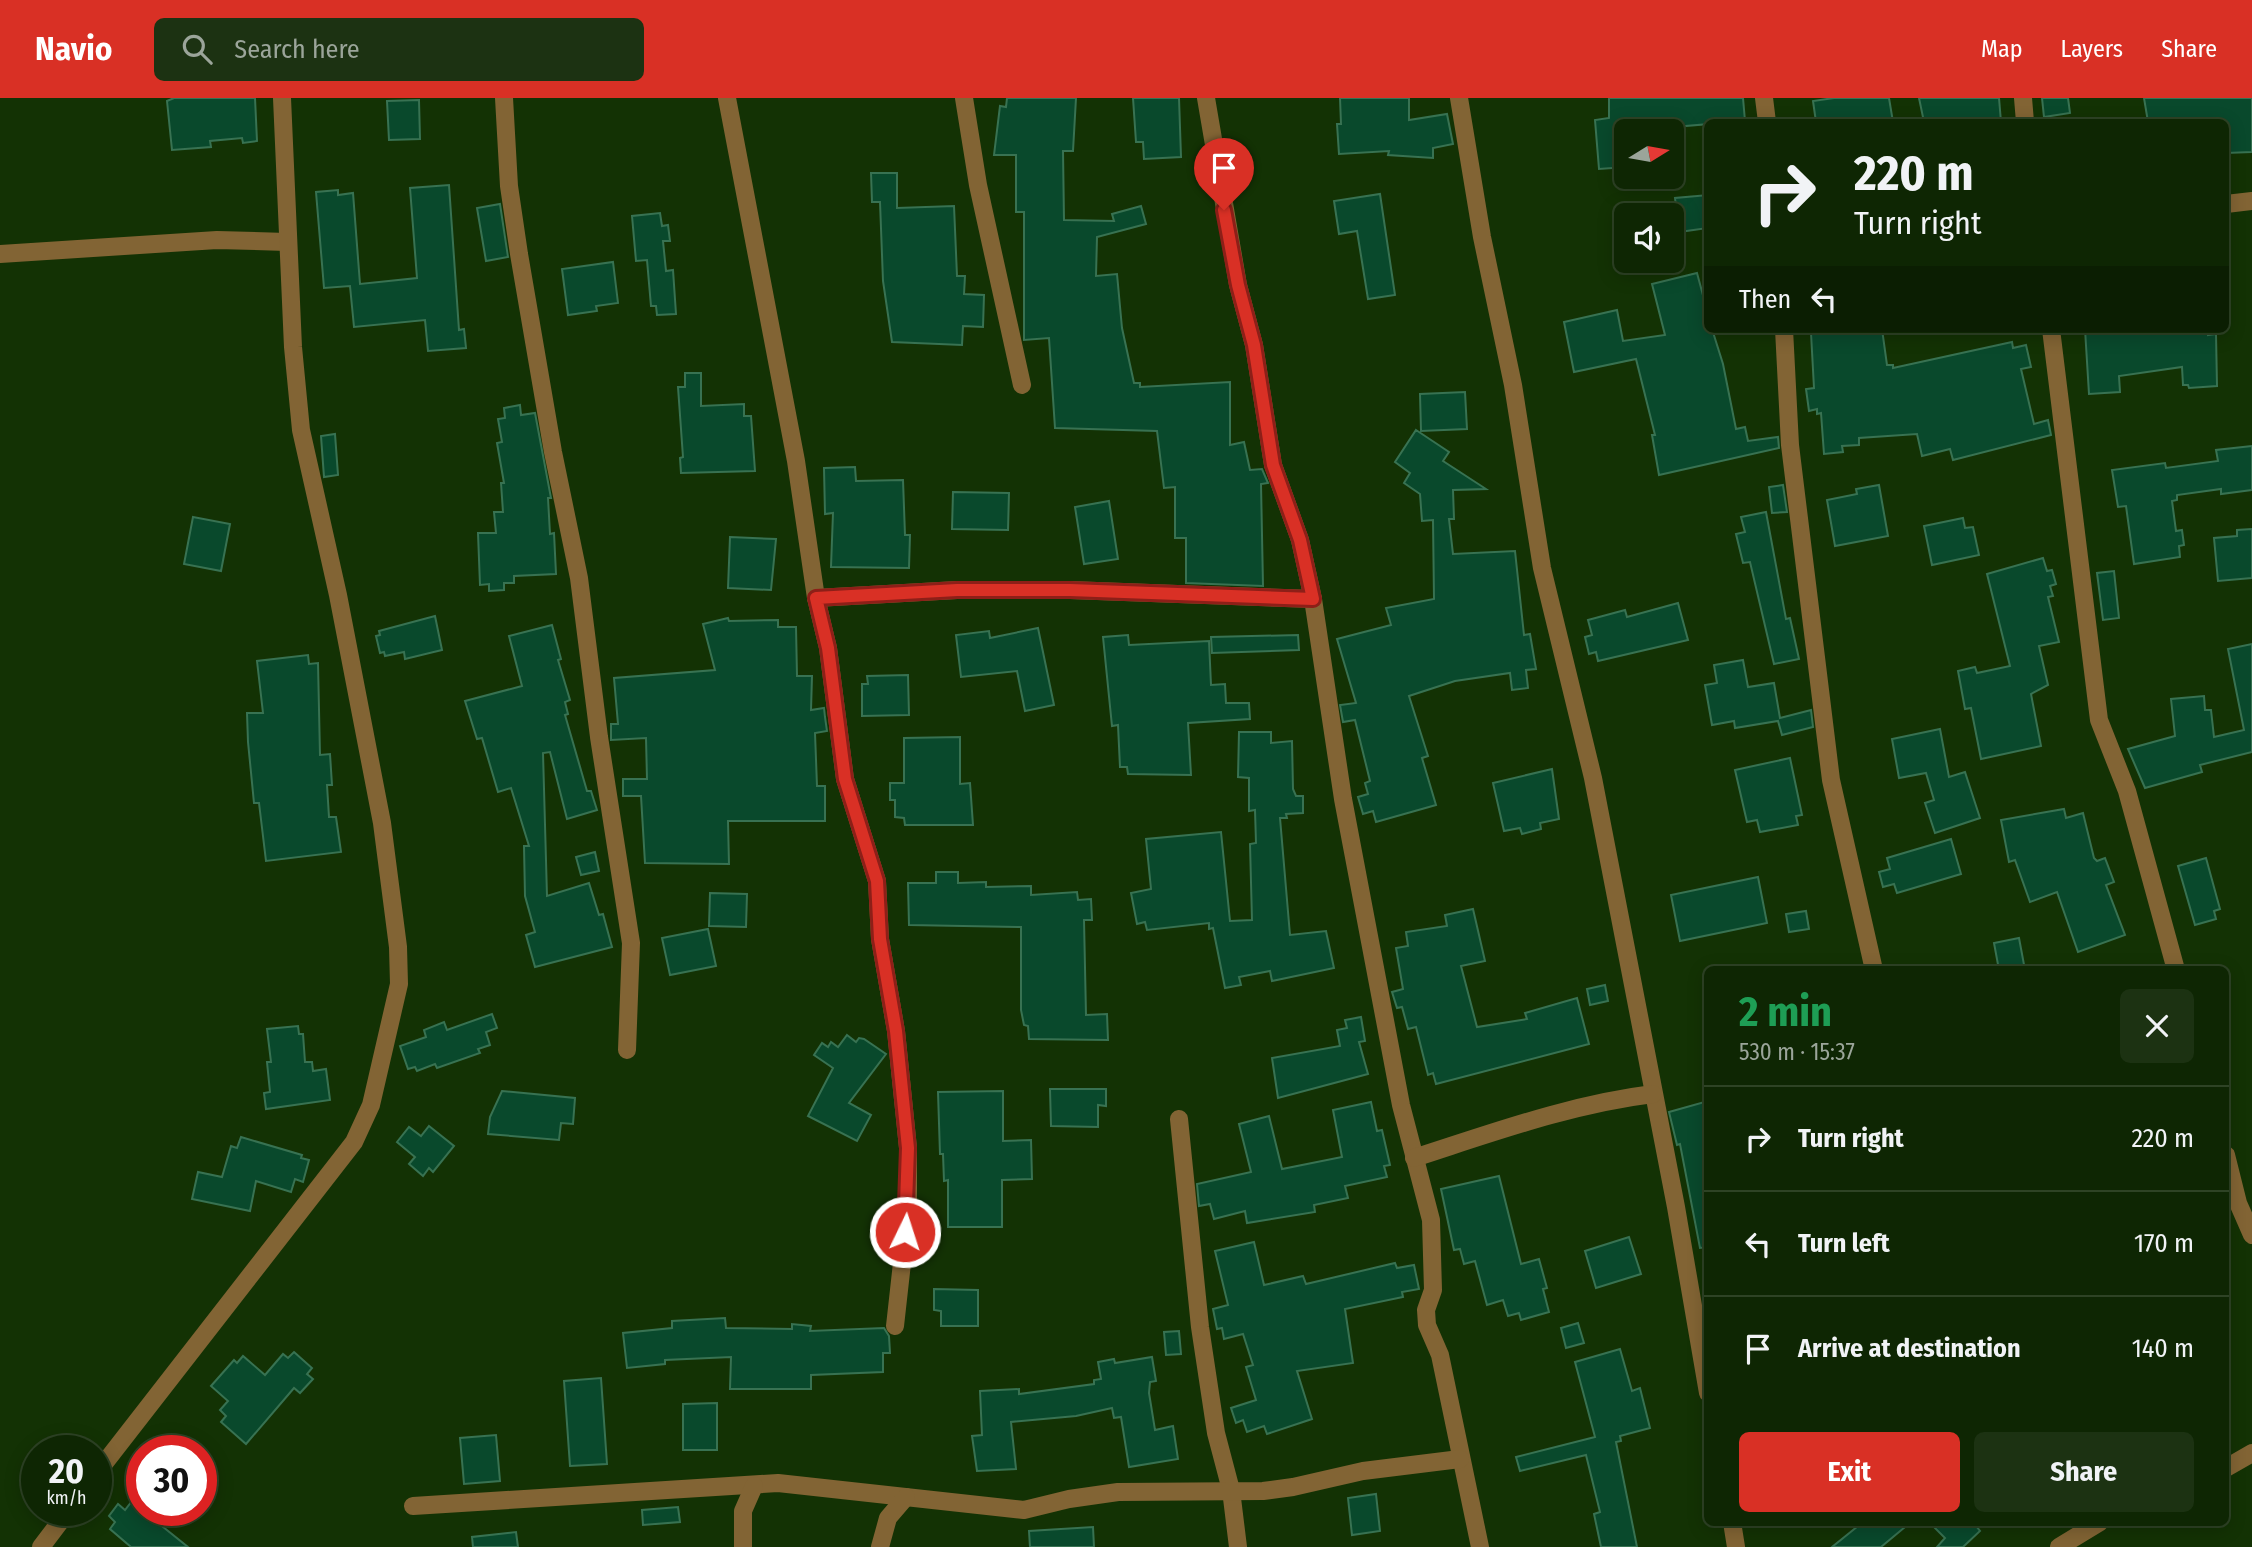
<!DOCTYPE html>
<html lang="en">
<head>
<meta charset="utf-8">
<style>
	body { margin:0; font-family:"Fira Sans Condensed",sans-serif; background:#1c3212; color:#f1f3f6; height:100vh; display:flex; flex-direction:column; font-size:26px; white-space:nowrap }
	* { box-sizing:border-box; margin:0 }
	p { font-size:23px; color:#9ba59a }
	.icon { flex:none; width:38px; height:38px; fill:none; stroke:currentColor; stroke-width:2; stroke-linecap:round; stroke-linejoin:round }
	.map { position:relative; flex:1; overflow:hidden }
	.panel { position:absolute; left:1704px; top:868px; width:525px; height:560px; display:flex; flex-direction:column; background:#0e2603; border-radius:10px; box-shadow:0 4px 18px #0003,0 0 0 2px #2e4325 }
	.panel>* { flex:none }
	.banner { position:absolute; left:1704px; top:21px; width:525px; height:214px; border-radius:10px; box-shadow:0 4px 18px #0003,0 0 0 2px #2e4325; background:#0e2603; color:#f1f3f6; overflow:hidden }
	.needle { width:46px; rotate:79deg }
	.tools { position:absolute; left:1614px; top:21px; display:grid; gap:14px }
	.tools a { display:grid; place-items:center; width:70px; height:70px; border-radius:10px; background:#0e2603; box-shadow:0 4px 18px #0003,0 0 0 2px #2e4325; font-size:35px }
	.speed { position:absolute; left:21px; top:1337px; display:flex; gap:14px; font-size:35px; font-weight:700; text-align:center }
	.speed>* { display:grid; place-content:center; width:91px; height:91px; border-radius:50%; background:#0e2603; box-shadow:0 4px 18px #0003,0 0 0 2px #2e4325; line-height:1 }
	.speed small { font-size:18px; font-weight:400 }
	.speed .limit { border:10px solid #d22; background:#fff; color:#111 }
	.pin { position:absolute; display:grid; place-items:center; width:60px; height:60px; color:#fff; margin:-72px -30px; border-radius:50% 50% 50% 0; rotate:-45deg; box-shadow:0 0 7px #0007 }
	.pin .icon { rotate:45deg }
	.me { position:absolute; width:77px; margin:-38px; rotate:4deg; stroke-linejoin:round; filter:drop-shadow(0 0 5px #0008) }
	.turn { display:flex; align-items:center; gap:24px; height:147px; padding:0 35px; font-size:32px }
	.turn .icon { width:91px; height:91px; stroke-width:2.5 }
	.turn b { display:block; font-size:49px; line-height:60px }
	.then { display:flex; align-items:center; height:66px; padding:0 35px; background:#0003; gap:14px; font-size:26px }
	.round { display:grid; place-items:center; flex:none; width:74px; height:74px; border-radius:10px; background:#1c3212 }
	.summary { display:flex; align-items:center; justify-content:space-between; height:119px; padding:0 35px }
	h1 { font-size:42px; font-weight:700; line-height:52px; color:#1e9e55 }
	.action { display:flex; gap:14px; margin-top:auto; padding:14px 35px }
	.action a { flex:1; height:80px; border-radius:10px; background:#d93025; color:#fff; font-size:28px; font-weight:700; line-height:80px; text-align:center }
	.action a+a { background:#1c3212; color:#f1f3f6 }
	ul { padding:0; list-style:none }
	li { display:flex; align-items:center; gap:21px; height:105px; padding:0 35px; border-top:2px solid #2e4325 }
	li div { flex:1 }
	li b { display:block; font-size:26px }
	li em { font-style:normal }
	header { display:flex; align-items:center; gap:42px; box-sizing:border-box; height:98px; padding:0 35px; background:#d93025; color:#fff }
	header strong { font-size:33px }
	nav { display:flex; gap:38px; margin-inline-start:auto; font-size:24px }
	.search { width:490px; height:63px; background:#1c3212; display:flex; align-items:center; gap:18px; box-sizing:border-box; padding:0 24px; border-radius:10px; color:#9ba59a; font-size:26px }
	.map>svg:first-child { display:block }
	.building { fill:#09492c; stroke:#387252; stroke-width:2 }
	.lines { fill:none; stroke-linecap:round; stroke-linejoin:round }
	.minor { stroke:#826434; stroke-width:18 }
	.route-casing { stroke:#8d1f18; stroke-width:18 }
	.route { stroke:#d93025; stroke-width:12 }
</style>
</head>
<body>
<header>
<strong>Navio</strong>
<div class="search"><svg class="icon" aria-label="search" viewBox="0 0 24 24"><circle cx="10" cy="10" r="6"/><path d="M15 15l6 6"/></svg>Search here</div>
<nav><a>Map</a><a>Layers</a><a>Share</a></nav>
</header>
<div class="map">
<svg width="2252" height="1449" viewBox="0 0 2252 1449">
	<rect width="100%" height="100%" fill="#133204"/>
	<g class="building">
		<polygon points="174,0 255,0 257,43 243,45 242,40 210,43 211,49 172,52 167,3"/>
		<polygon points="1007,0 1076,0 1073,53 1063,53 1064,122 1114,123 1112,116 1141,108 1146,126 1097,139 1096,178 1117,176 1122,230 1134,285 1140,285 1140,289 1230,284 1230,347 1244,344 1250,372 1262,371 1268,385 1261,386 1263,488 1186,485 1186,440 1175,440 1175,389 1164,390 1157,333 1055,330 1049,240 1024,242 1024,114 1016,114 1016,57 994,57 1000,8 1006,9"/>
		<polygon points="1133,0 1179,0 1181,59 1144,61 1143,44 1136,44"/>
		<polygon points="1340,0 1409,0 1409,22 1447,16 1453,46 1433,50 1433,60 1388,57 1389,53 1339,56 1337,26 1341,26"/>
		<polygon points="1609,0 1743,0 1745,23 1626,33 1626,69 1599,71 1595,22 1609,20"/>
		<polygon points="1834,0 1889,0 1893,24 1816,24 1813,3"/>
		<polygon points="1919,0 1999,0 2001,24 1924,24"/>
		<polygon points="2042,0 2068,0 2070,15 2044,19"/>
		<polygon points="2144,0 2252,0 2252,54 2226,55 2226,24 2148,24"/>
		<polygon points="419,2 420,41 389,42 387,3"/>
		<polygon points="871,75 897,75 897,110 954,108 957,178 965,178 964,196 984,197 983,229 963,228 962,247 892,244 883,183 880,104 872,104"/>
		<polygon points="449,87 459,232 464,231 466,250 428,253 425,222 354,229 350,188 324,190 316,94 338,92 338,97 353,95 360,186 417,180 410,90"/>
		<polygon points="1380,96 1395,197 1368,201 1357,133 1339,136 1334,103"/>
		<polygon points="1708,97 1708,130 1679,134 1675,100"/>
		<polygon points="500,106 508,159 486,163 477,110"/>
		<polygon points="660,115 662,128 668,127 670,143 663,143 666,173 673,172 676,216 657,217 656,208 651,208 647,162 636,163 632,118"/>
		<polygon points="613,164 618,205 596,208 597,213 568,217 562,171"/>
		<polygon points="1697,175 1708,216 1708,231 1712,231 1723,266 1736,331 1745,329 1748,343 1778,339 1779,350 1659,377 1652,337 1655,337 1636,261 1574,274 1564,224 1617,212 1623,243 1665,237 1652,186"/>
		<polygon points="1819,231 1882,231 1887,267 1893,267 1893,270 2012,244 2013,250 2026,247 2031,269 2021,271 2034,326 2048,322 2051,337 1953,362 1950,351 1922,358 1917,336 1859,340 1859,347 1842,348 1843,354 1824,356 1821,315 1817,316 1817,311 1809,313 1806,291 1814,290 1811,235 1819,234"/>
		<polygon points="2085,231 2153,231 2153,234 2208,231 2208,237 2216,236 2217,288 2189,290 2188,287 2183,287 2182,269 2119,278 2120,294 2089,296"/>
		<polygon points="685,275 701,275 701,308 744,306 744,318 751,318 755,373 681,375 680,360 683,359 678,289 685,289"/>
		<polygon points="1465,294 1467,331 1421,333 1420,296"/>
		<polygon points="520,307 521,317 535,315 551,400 548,400 550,436 554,435 556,476 514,478 514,485 504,485 504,492 489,493 489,486 480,487 478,435 496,435 494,414 503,414 501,385 504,385 497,345 502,344 498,321 505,320 504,310"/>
		<polygon points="1416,332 1449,354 1443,363 1486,391 1453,392 1454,421 1449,421 1453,456 1515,453 1524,537 1530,536 1536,571 1526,572 1528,590 1512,592 1510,575 1455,583 1409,598 1428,658 1422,660 1436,707 1376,724 1373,713 1363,716 1358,699 1368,696 1365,685 1370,683 1355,622 1343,624 1340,607 1356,605 1337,541 1391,527 1386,510 1434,501 1433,422 1422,423 1420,396 1404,385 1410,375 1395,364"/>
		<polygon points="335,336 338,377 324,379 321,338"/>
		<polygon points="2252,348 2252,392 2221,396 2221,391 2177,397 2177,402 2172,403 2176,433 2182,432 2184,447 2179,448 2180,459 2134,466 2126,408 2118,409 2112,372 2165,365 2166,370 2218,363 2216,352"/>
		<polygon points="855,369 856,383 903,382 905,437 910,437 909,470 831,469 833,415 825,416 824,370"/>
		<polygon points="1783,387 1787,414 1772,415 1769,389"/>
		<polygon points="1879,387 1888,438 1835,448 1827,402 1857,396 1856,391"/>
		<polygon points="953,394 1009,395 1008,432 952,431"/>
		<polygon points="1109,403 1118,461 1084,466 1075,409"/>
		<polygon points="1766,414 1786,521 1790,520 1799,561 1774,566 1750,464 1743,465 1736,436 1745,434 1741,419"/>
		<polygon points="193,419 230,426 221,473 184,466"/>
		<polygon points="1963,420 1965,430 1973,429 1979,457 1932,467 1924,428"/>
		<polygon points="2252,431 2252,480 2218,483 2214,440 2237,438 2237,432"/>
		<polygon points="730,439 776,441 771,492 728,490"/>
		<polygon points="2043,460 2047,473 2052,472 2056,486 2050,488 2053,498 2048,499 2059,544 2039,548 2048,587 2031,596 2041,648 1981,661 1971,610 1965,611 1958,573 1975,569 1977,575 2010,568 1987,476"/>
		<polygon points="2114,473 2119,520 2103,522 2097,475"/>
		<polygon points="1678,505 1688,542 1598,563 1596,554 1589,556 1585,539 1592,537 1588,522 1625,512 1627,519"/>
		<polygon points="435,518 442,552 405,561 404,554 385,558 384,554 380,555 376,538 380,537 379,533"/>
		<polygon points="728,520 729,523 778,522 778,529 796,529 797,578 812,578 811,612 824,610 825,619 827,633 815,635 817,688 825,688 825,723 728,723 729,766 645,765 641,698 623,698 623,681 647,681 646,640 611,642 611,626 618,626 614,580 715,572 703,526"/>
		<polygon points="552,527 561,561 558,562 570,602 565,604 568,616 565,617 587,693 591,693 597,712 567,721 550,654 543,655 547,798 589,785 599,817 603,816 612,849 535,869 526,837 535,834 525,798 524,748 529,748 511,690 498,694 482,640 477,641 465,603 522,588 509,538"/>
		<polygon points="1038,530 1054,607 1025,613 1017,573 961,579 956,537 989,533 990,540"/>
		<polygon points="1128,537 1129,547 1209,543 1211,587 1225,586 1226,605 1249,605 1250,621 1188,625 1191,677 1128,676 1127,669 1120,669 1118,627 1112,628 1103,539"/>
		<polygon points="1298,537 1299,552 1212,555 1211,539"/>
		<polygon points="2252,546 2252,654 2200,667 2202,674 2145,690 2128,651 2175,638 2171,601 2204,598 2205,612 2211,612 2214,639 2244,632 2228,551"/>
		<polygon points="308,557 309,566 318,565 320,657 330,656 332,687 327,687 329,719 336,719 341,754 266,763 259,705 254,705 248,644 247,615 263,615 257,563"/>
		<polygon points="1743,562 1748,589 1774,585 1780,620 1811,612 1813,629 1782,637 1778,623 1735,630 1734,623 1712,627 1705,587 1717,585 1714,567"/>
		<polygon points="908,577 909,617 862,618 862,586 868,586 867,578"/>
		<polygon points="1940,631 1949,679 1965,674 1980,720 1935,735 1925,705 1934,702 1926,675 1899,680 1892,641"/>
		<polygon points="1239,634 1271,634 1271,645 1292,643 1293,691 1296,698 1303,698 1303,715 1286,716 1287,720 1280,720 1290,837 1326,833 1334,870 1272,883 1270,873 1239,879 1241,887 1225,890 1213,830 1209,831 1209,825 1147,832 1145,824 1137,826 1131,795 1151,791 1146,741 1221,734 1230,823 1252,822 1250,746 1256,745 1255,712 1249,713 1249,680 1238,679"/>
		<polygon points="960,639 960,686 970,685 973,727 905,727 904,720 895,719 895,702 890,702 890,685 904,685 904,640"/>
		<polygon points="1790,660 1802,717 1796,718 1798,727 1760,734 1757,722 1747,724 1735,672"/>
		<polygon points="1552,671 1559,721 1540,725 1541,731 1522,736 1520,730 1504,733 1493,685"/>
		<polygon points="2064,711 2066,720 2083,715 2094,760 2097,763 2105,760 2114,784 2106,787 2125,837 2078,854 2057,794 2030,804 2015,762 2009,764 2001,722"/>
		<polygon points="1951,741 1961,776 1897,795 1894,786 1883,789 1879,774 1890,771 1887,760"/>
		<polygon points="595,754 599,773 581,777 576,759"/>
		<polygon points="2206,760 2220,811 2214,813 2216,821 2195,827 2178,768"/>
		<polygon points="936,774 958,774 958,785 986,784 986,789 1031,788 1031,797 1077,794 1078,802 1091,801 1092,822 1084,822 1086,917 1107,916 1108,942 1029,941 1028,928 1024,927 1021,912 1021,829 909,827 908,785 936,785"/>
		<polygon points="1758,779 1767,825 1680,843 1671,797"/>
		<polygon points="710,795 747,796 746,829 709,828"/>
		<polygon points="1473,811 1485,863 1461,868 1477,929 1527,921 1525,915 1577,900 1589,946 1436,986 1433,975 1428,977 1416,929 1408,931 1402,909 1397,910 1392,894 1403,891 1396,850 1408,848 1406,834 1447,828 1445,817"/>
		<polygon points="1806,813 1809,831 1789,834 1786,816"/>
		<polygon points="708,831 716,868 670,877 662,840"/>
		<polygon points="2019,840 2025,872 1999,872 1994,845"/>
		<polygon points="1605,887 1608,903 1590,907 1587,891"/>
		<polygon points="492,916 497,930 486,934 490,947 478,951 480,955 437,970 435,966 417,973 415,969 408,971 400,948 426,939 424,932 444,924 447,932"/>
		<polygon points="1361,919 1365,943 1359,944 1368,976 1278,1000 1272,960 1340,948 1337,932 1347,930 1345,922"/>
		<polygon points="298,928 299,936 303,936 305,964 312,964 313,973 326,971 330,1002 266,1011 264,995 270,994 267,964 271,964 267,931"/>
		<polygon points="847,937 856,944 859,940 864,941 886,956 849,1005 871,1017 857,1043 808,1018 833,970 814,957 822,945 828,949 831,944 838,949"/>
		<polygon points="1050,991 1106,991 1106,1008 1098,1007 1098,1029 1051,1028"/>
		<polygon points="502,993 575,1000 573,1026 561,1025 559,1042 488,1036 490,1019"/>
		<polygon points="1003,993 1003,1043 1031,1042 1032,1081 1002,1082 1002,1129 948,1129 948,1082 944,1083 943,1056 940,1056 938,994"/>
		<polygon points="1708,1003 1708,1149 1700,1150 1680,1046 1677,1047 1669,1014"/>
		<polygon points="1371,1004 1377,1033 1382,1032 1390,1067 1384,1068 1387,1079 1345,1088 1348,1100 1314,1107 1315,1114 1247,1125 1245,1113 1214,1121 1210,1106 1199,1108 1197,1086 1251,1074 1239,1026 1269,1018 1282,1071 1342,1059 1333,1012"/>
		<polygon points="429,1028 454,1048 433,1074 429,1070 423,1078 409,1066 415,1059 397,1044 409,1029 421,1038"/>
		<polygon points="241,1039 302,1057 301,1060 309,1062 303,1084 295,1081 291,1094 256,1083 250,1113 192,1101 198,1074 222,1079 231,1048 237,1050"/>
		<polygon points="1499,1078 1521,1166 1539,1161 1547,1190 1543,1191 1549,1214 1521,1222 1519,1215 1508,1218 1503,1202 1487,1207 1475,1163 1464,1166 1460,1151 1454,1152 1441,1091"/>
		<polygon points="1629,1139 1641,1176 1596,1190 1585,1153"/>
		<polygon points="1254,1144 1264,1187 1303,1178 1306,1186 1395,1165 1397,1170 1414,1167 1419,1191 1402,1194 1403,1199 1345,1211 1353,1265 1297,1273 1312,1321 1267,1336 1264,1328 1247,1334 1243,1322 1236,1325 1231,1310 1256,1302 1246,1269 1253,1267 1243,1236 1224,1241 1222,1230 1217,1231 1213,1211 1228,1207 1215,1153"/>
		<polygon points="934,1191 978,1192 978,1228 941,1228 941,1213 934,1212"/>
		<polygon points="725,1220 726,1230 792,1231 792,1226 811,1228 810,1233 884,1230 889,1238 890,1255 883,1255 883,1274 811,1277 811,1291 730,1291 731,1259 665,1262 665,1266 627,1270 623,1235 672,1230 672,1223"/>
		<polygon points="1578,1225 1584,1245 1566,1250 1561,1230"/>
		<polygon points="1179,1233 1181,1256 1166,1257 1164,1234"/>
		<polygon points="1620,1251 1632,1293 1640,1290 1650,1330 1620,1338 1621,1343 1616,1344 1637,1449 1601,1449 1594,1416 1600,1414 1586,1357 1520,1373 1516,1359 1595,1339 1575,1264"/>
		<polygon points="294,1254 312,1270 307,1276 313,1281 300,1295 294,1290 246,1346 221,1324 226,1318 220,1312 228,1303 211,1288 234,1262 237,1265 243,1258 265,1277 283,1256 288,1260"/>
		<polygon points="1152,1259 1156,1283 1150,1284 1149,1295 1155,1332 1173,1328 1178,1361 1129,1369 1121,1319 1114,1320 1112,1310 1076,1318 1011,1324 1016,1371 977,1373 972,1338 982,1337 980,1293 1019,1291 1019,1296 1094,1286 1094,1282 1101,1281 1098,1264 1114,1261 1115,1265"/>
		<polygon points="601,1280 607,1366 570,1368 564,1283"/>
		<polygon points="717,1305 717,1352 683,1352 683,1306"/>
		<polygon points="496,1337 500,1383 464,1386 460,1340"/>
		<polygon points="1376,1396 1380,1433 1352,1437 1348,1400"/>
		<polygon points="132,1403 142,1412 188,1449 131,1449 110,1431 115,1424 109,1418 118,1406 125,1412"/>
		<polygon points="678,1409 680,1424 643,1427 642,1412"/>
		<polygon points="1863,1424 1911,1424 1881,1449 1832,1449"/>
		<polygon points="1929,1424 1973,1424 1980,1433 1963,1449 1937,1449 1945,1440"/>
		<polygon points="1093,1429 1094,1449 1030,1449 1029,1433"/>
		<polygon points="516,1434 518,1449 473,1449 472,1439"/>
	</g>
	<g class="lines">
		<g class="minor">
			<polyline points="504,0 509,88 519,156 553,354 579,480 599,639 631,845 627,952"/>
			<polyline points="727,0 796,363 816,500 828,550 845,681 877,783 880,841 896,933 908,1050 908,1111 895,1228"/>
			<polyline points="964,0 978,87 1022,287"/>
			<polyline points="1206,0 1238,187 1254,247 1273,367 1300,442 1313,501 1343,701 1401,1007 1431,1122 1433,1192 1426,1212 1427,1227 1440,1257 1480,1449"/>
			<polyline points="1459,0 1482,139 1513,287 1542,470 1593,680 1676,1109 1708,1295"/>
			<polyline points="1764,0 1767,24"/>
			<polyline points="2023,0 2025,24"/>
			<polyline points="2226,106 2252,103"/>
			<polyline points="0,156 217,142 287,144"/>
			<polyline points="1784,231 1790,347 1831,682 1874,872"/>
			<polyline points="2051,231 2099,622 2127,693 2176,872"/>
			<polyline points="816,500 957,492 1070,492 1313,501"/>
			<polyline points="1179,1021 1200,1229 1216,1335 1231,1392 1238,1449"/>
			<polyline points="2226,1057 2238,1105 2252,1137"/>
			<path d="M1414,1060C1492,1035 1571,1006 1653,996"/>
			<polyline points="2226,1370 2252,1355"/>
			<polyline points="96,1376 354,1044 371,1007 399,886 398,849 382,725 338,497 301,332 293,249 282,0"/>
			<polyline points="413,1408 778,1385 1024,1412 1069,1401 1118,1394 1263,1393 1293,1389 1363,1373 1460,1361"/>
			<polyline points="1732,1424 1736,1449"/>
			<polyline points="41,1449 69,1412"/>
			<polyline points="743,1449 743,1413 754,1388"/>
			<polyline points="880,1449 888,1420 906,1399"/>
			<polyline points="2059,1449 2100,1424"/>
		</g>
	</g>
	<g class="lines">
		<g class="route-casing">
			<polyline id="route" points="905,1134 908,1050 896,933 880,841 877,783 845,681 828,550 816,500 957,492 1070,492 1313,501 1300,442 1273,367 1254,247 1238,187 1224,112"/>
		</g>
		<use href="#route" class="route"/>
	</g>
</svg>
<div class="tools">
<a><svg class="needle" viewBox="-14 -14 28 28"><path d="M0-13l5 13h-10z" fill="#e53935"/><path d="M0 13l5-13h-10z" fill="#9ba59a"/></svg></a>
<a><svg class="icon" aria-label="sound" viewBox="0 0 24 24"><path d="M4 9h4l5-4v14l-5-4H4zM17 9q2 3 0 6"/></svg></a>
</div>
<div class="speed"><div>20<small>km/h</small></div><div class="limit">30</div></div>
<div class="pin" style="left:1224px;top:112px;background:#d93025"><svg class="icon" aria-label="arrive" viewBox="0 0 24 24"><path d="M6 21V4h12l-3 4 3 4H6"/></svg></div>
<svg class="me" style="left:905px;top:1134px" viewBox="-20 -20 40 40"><circle r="17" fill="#d93025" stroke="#fff" stroke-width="3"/><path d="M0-11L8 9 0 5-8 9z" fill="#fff"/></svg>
<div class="banner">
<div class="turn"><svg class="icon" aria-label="right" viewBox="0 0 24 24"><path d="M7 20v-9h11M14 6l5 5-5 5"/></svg><div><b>220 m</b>Turn right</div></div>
<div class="then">Then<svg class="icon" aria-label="left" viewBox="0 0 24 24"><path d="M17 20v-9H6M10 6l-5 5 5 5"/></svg></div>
</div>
<section class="panel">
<div class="summary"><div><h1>2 min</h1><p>530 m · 15:37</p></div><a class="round"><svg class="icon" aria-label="close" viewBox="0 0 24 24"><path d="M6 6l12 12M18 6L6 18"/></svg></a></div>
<ul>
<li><svg class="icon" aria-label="right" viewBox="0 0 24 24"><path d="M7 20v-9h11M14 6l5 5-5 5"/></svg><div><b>Turn right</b></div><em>220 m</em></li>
<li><svg class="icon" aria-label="left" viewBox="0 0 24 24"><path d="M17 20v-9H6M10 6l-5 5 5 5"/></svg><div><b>Turn left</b></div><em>170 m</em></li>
<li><svg class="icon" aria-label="arrive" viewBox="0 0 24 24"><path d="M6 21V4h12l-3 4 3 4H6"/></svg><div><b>Arrive at destination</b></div><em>140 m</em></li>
</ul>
<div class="action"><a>Exit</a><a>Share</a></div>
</section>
</div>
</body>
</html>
